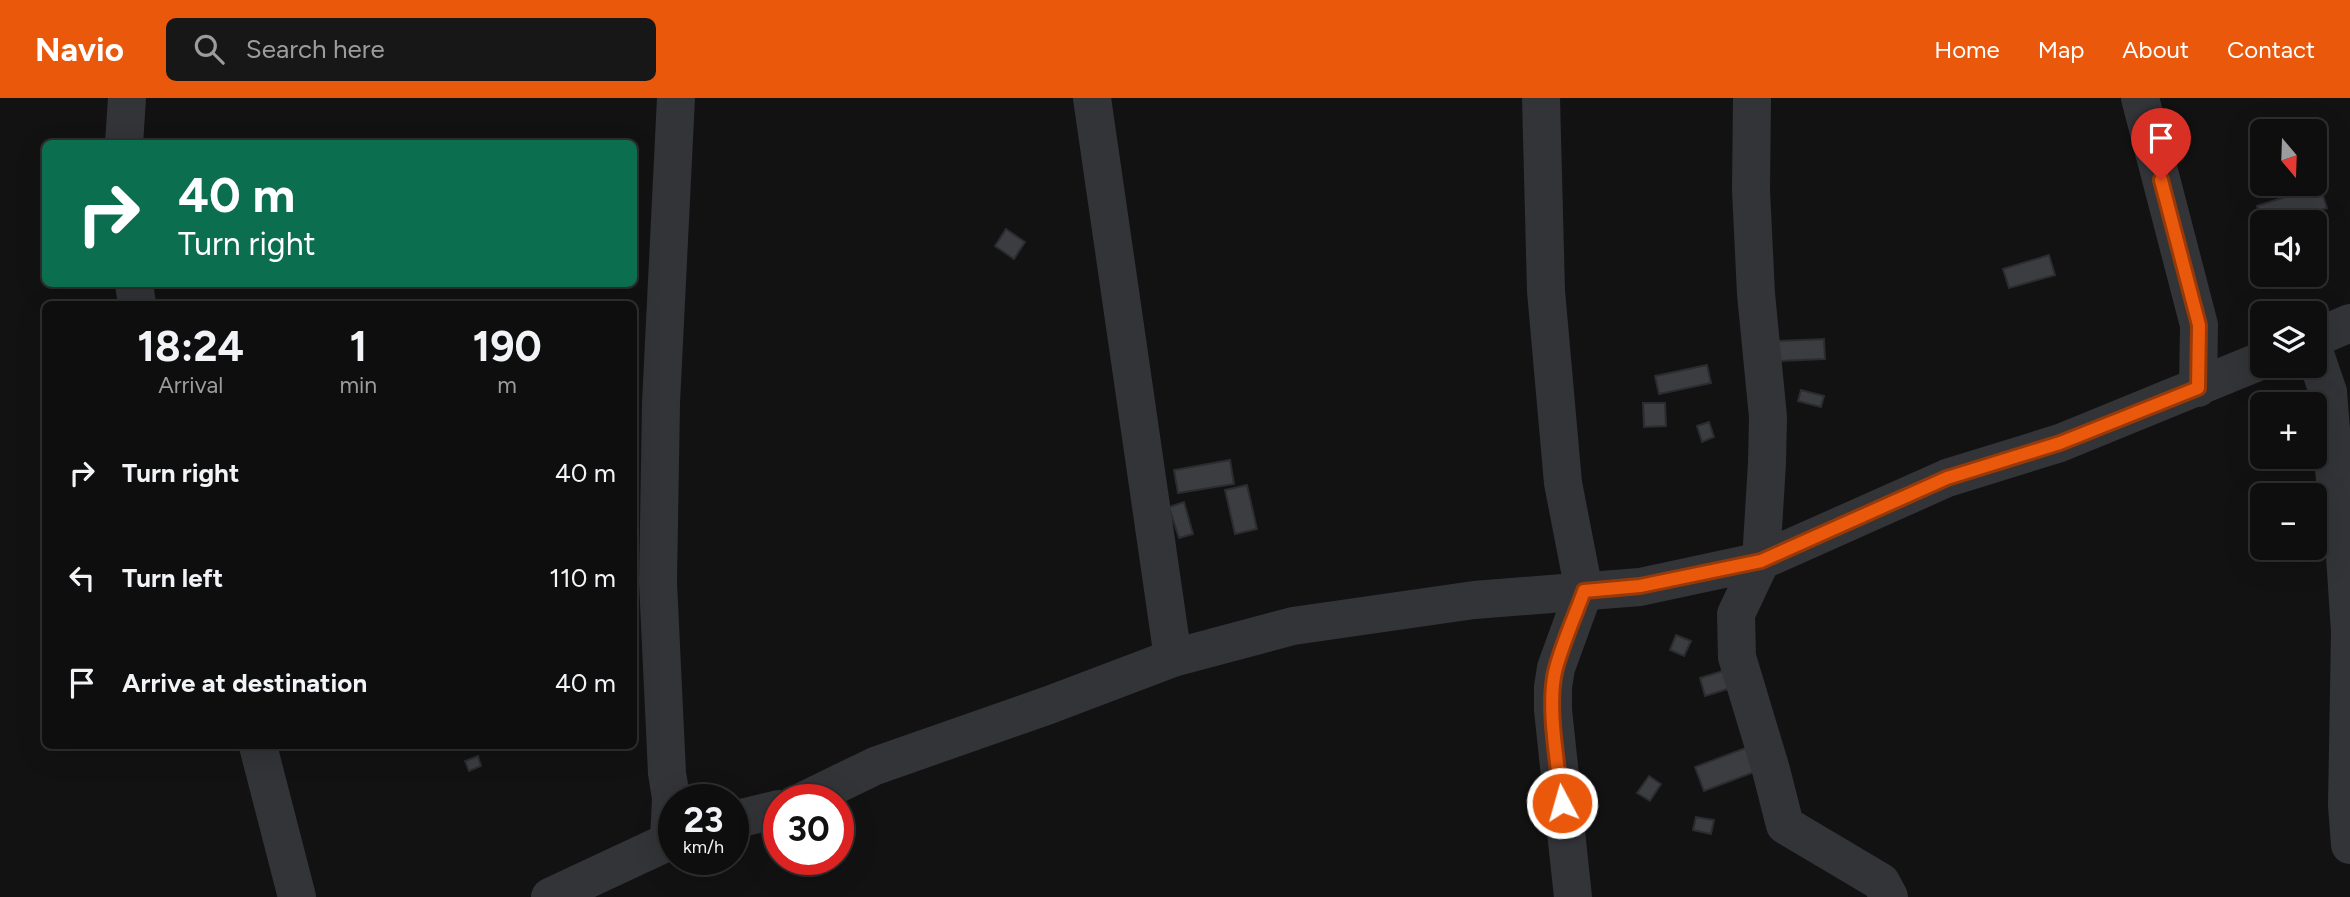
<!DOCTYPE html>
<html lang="en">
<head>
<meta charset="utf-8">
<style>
	body { margin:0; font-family:Figtree,sans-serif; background:#171717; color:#f1f3f6; height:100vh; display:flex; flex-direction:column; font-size:26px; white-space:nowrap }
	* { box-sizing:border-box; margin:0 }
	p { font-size:23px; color:#9b9c9e }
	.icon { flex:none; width:38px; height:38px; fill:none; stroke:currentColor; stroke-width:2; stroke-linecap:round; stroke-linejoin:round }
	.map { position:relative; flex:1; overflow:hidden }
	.sheet { position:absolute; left:42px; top:203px; width:595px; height:448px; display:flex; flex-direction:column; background:#0e0e0e; border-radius:10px; box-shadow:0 7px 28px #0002,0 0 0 2px #2e2e2e }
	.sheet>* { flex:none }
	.banner { position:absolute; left:42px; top:42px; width:595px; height:147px; border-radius:10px; box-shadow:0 7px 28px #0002,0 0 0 2px #2e2e2e; background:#0b6e4f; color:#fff; overflow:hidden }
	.needle { width:46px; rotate:161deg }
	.tools { position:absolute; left:2250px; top:21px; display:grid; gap:14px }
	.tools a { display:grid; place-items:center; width:77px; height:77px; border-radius:10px; background:#0e0e0e; box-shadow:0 7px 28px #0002,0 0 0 2px #2e2e2e; font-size:35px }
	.speed { position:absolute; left:658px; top:686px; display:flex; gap:14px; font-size:35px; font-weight:700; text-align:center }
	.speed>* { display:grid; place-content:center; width:91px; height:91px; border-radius:50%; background:#0e0e0e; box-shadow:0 7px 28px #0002,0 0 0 2px #2e2e2e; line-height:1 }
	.speed small { font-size:18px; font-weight:400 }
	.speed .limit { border:10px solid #d22; background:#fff; color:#111 }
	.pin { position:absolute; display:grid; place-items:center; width:60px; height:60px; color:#fff; margin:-72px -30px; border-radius:50% 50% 50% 0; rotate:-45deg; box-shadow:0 0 7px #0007 }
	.pin .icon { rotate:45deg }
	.me { position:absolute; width:77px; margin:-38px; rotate:354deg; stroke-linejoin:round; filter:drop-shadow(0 0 5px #0008) }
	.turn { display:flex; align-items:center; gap:24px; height:147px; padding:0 21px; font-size:32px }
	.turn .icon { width:91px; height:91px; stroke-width:2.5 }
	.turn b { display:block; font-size:49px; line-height:60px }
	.eta { display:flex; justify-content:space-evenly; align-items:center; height:119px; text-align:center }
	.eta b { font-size:42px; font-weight:700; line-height:49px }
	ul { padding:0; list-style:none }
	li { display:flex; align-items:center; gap:21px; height:105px; padding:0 21px }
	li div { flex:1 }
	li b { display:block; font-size:26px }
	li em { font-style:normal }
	header { display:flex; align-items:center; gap:42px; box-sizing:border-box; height:98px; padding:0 35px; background:#ea580c; color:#fff }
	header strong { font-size:33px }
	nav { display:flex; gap:38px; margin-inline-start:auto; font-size:24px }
	.search { width:490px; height:63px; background:#171717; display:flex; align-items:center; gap:18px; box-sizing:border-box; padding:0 24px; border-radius:10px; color:#9b9c9e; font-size:26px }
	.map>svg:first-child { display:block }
	.building { fill:#3b3d41; stroke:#2b2c2f; stroke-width:2 }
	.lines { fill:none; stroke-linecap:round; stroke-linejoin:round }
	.street { stroke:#323438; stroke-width:38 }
	.route-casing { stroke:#983908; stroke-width:18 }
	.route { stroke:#ea580c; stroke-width:12 }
</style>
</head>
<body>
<header>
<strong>Navio</strong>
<div class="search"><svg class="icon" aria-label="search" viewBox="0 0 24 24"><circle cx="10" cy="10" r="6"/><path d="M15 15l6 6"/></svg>Search here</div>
<nav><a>Home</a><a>Map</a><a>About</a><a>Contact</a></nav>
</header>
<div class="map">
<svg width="2350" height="799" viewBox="0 0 2350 799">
	<rect width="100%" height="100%" fill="#121213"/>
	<g class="building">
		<polygon points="2320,88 2327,110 2281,124 2263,125 2257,108"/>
		<polygon points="1006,131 1025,144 1014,161 995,148"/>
		<polygon points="2049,157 2055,177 2009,190 2003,171"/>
		<polygon points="1824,241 1825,261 1778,263 1777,243"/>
		<polygon points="1707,267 1711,285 1659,296 1655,278"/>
		<polygon points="1801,292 1824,298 1821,309 1798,303"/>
		<polygon points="1643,305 1665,305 1666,328 1644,329"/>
		<polygon points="1709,324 1714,339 1702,344 1697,328"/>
		<polygon points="1230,362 1234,386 1178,395 1174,372"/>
		<polygon points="1247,387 1257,431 1235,436 1225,392"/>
		<polygon points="1184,404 1193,436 1179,440 1169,409"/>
		<polygon points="1676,537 1691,543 1684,558 1670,552"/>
		<polygon points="1726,572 1731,590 1705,598 1700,580"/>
		<polygon points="1748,649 1757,673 1704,693 1695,669"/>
		<polygon points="478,658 481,668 469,673 465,663"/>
		<polygon points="1649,678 1661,686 1650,703 1637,695"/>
		<polygon points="1696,719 1714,722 1711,736 1693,732"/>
	</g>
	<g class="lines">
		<g class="street">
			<polyline points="1092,0 1173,560"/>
			<polyline points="1541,0 1546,193 1563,385 1584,493 1556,570 1553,589 1553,612 1573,799"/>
			<polyline points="1752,0 1751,92 1756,196 1768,319 1767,365 1761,463 1736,516 1737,559 1771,672 1785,727 1881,784 1889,799"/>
			<polyline points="2140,0 2199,227 2198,290"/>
			<polyline points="124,46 127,0"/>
			<polyline points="134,186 137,206"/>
			<polyline points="2315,240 2350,225"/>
			<polyline points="2315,256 2328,294 2337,407 2345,458 2350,534 2347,707 2350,747"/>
			<polyline points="258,648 297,799"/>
			<polyline points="805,702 875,668 1049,607 1173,560 1293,528 1474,502 1640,489 1761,463 1947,380 2060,345 2263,262"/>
			<polyline points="733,722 779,711"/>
			<polyline points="669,743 671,700 667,675 658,484 661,305 676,0"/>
			<polyline points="550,799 674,741"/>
		</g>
	</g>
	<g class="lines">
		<g class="route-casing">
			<path id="route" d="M1562,705C1558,667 1546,606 1556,570C1563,544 1575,518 1584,493L1640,488L1761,463L1947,380L2060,345L2198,290L2199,227L2161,82"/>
		</g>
		<use href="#route" class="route"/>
	</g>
</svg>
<div class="tools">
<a><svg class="needle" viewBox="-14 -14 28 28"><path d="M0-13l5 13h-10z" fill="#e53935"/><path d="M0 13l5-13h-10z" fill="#9b9c9e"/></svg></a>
<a><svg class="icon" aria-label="sound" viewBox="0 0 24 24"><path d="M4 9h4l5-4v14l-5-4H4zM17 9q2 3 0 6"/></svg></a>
<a><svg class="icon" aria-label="layers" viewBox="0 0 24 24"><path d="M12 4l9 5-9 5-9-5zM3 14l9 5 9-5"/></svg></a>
<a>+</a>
<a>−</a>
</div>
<div class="speed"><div>23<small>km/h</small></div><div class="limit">30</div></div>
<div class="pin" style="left:2161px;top:82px;background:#d93025"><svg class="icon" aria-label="arrive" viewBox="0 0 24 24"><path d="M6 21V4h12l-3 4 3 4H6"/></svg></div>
<svg class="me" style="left:1562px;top:705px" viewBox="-20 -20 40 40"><circle r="17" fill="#ea580c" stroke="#fff" stroke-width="3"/><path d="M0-11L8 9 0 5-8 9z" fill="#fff"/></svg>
<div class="banner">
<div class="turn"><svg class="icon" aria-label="right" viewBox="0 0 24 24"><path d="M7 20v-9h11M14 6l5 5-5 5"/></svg><div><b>40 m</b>Turn right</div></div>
</div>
<section class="sheet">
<div class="eta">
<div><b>18:24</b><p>Arrival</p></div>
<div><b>1</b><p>min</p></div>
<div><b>190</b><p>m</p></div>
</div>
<ul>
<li><svg class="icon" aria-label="right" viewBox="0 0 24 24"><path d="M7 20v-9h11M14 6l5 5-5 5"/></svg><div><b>Turn right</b></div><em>40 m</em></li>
<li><svg class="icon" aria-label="left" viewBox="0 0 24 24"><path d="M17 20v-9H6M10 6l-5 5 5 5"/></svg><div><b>Turn left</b></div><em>110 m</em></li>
<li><svg class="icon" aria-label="arrive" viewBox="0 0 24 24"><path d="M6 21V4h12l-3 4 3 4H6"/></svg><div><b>Arrive at destination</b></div><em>40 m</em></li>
</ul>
</section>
</div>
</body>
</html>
